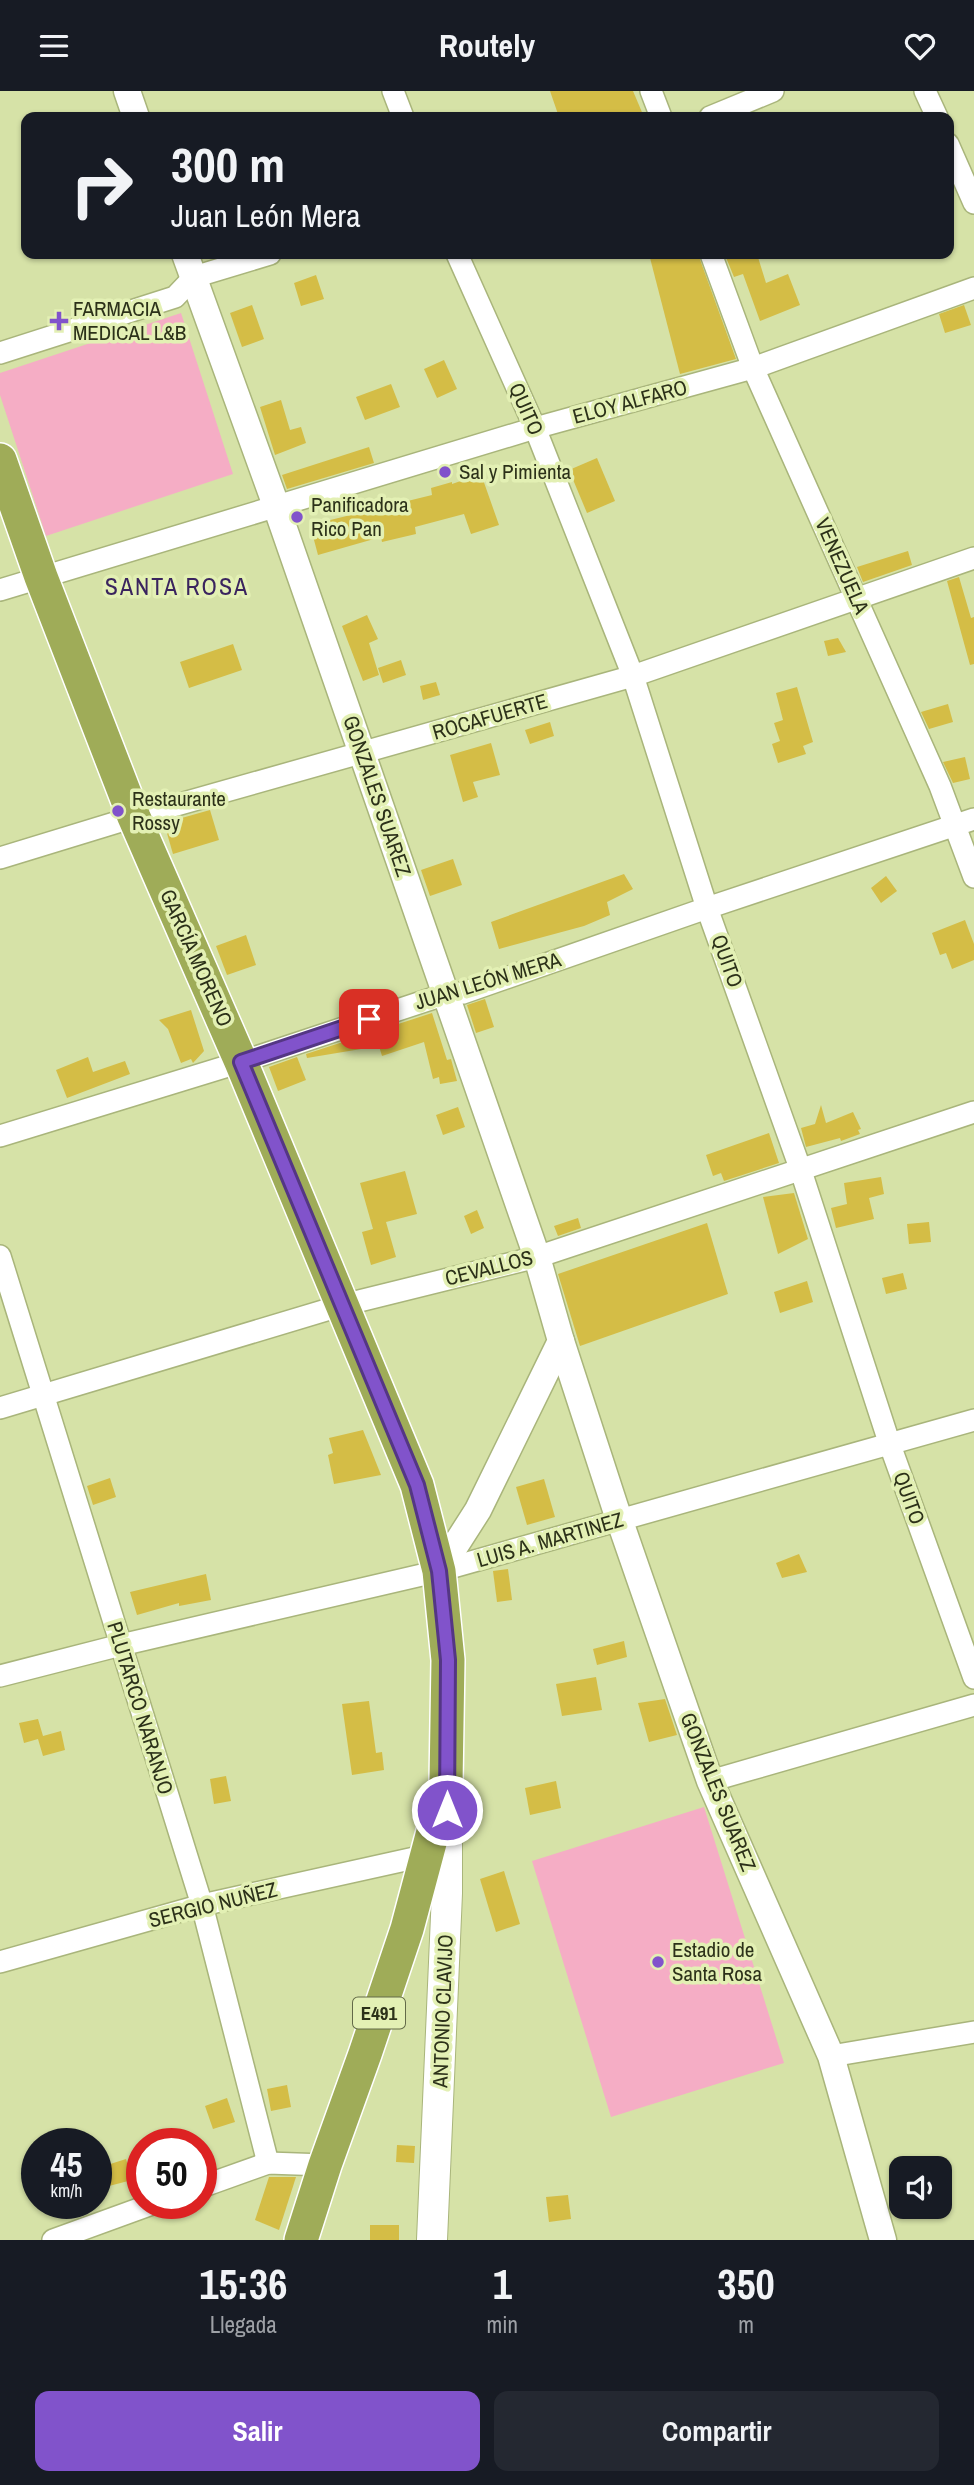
<!DOCTYPE html>
<html lang="es">
<head>
<meta charset="utf-8">
<style>
	body { margin:0; font-family:"Archivo Narrow",sans-serif; background:#242831; color:#f1f3f6; height:100vh; display:flex; flex-direction:column; font-size:26px; white-space:nowrap }
	* { box-sizing:border-box; margin:0 }
	p { font-size:23px; color:#9ea1a6 }
	.icon { flex:none; width:38px; height:38px; fill:none; stroke:currentColor; stroke-width:2; stroke-linecap:round; stroke-linejoin:round }
	.map { position:relative; height:2149px; overflow:hidden }
	.sheet { display:flex; flex-direction:column; background:#171b24; flex:1 }
	.sheet>* { flex:none }
	.guide { position:absolute; left:21px; top:21px; width:933px; height:147px; border-radius:14px; box-shadow:0 2px 5px #0004; background:#171b24; color:#f1f3f6; overflow:hidden }
	.tools { position:absolute; left:889px; top:2065px; display:grid; gap:14px }
	.tools a { display:grid; place-items:center; width:63px; height:63px; border-radius:14px; background:#171b24; box-shadow:0 2px 5px #0004; font-size:35px }
	.speed { position:absolute; left:21px; top:2037px; display:flex; gap:14px; font-size:35px; font-weight:700; text-align:center }
	.speed>* { display:grid; place-content:center; width:91px; height:91px; border-radius:50%; background:#171b24; box-shadow:0 2px 5px #0004; line-height:1 }
	.speed small { font-size:18px; font-weight:400 }
	.speed .limit { border:10px solid #d22; background:#fff; color:#111 }
	.pin { position:absolute; display:grid; place-items:center; width:60px; height:60px; color:#fff; margin:-30px; border-radius:14px; box-shadow:0 4px 10px #0006 }
	.me { position:absolute; width:77px; margin:-38px; rotate:0deg; stroke-linejoin:round; filter:drop-shadow(0 0 5px #0008) }
	.turn { display:flex; align-items:center; gap:24px; height:147px; padding:0 35px; font-size:32px }
	.turn .icon { width:91px; height:91px; stroke-width:2.5 }
	.turn b { display:block; font-size:49px; line-height:60px }
	.eta { display:flex; justify-content:space-evenly; align-items:center; height:119px; text-align:center }
	.eta b { font-size:42px; font-weight:700; line-height:49px }
	.primary-button { display:flex; gap:14px; margin-top:auto; padding:14px 35px }
	.primary-button a { flex:1; height:80px; border-radius:14px; background:#8153cb; color:#fff; font-size:28px; font-weight:700; line-height:80px; text-align:center }
	.primary-button a+a { background:#242831; color:#f1f3f6 }
	header { display:flex; justify-content:space-between; align-items:center; height:91px; padding:0 35px; background:#171b24; font-size:32px; font-weight:700 }
	.map>svg:first-child { display:block }
	.green { fill:#f5adc5 }
	.building { fill:#d4bd46 }
	.lines { fill:none; stroke-linecap:round; stroke-linejoin:round }
	.minor-casing { stroke:#a9b57b; stroke-width:24 }
	.tertiary-casing { stroke:#a9b57b; stroke-width:29 }
	.secondary-casing { stroke:#a9b57b; stroke-width:32 }
	.trunk-casing { stroke:#fff; stroke-width:36 }
	.minor { stroke:#fff; stroke-width:21 }
	.tertiary { stroke:#fff; stroke-width:26 }
	.secondary { stroke:#fff; stroke-width:30 }
	.trunk { stroke:#9fac58; stroke-width:33 }
	.route-casing { stroke:#543684; stroke-width:18 }
	.route { stroke:#8153cb; stroke-width:12 }
	.poi-dot { fill:#8153cb; stroke:#e3f0b4; stroke-width:2.5 }
	.labels { text-anchor:middle; stroke-width:7; stroke-linejoin:round; paint-order:stroke }
	.shield { fill:#e3f0b4; stroke:#636a48; stroke-width:2 }
	.shield-label { font-size:19px; font-weight:bold; fill:#2c3119 }
	.poi-label { font-size:21px; fill:#2c3119; stroke:#e3f0b4; text-anchor:start }
	.street-label { font-size:21px; fill:#2c3119; stroke:#e3f0b4 }
	.quarter-label { font-size:24px; letter-spacing:2px; fill:#3a245e; stroke:#e3f0b4 }
</style>
</head>
<body>
<header><svg class="icon" aria-label="menu" viewBox="0 0 24 24"><path d="M4 6h16M4 12h16M4 18h16"/></svg>Routely<svg class="icon" aria-label="heart" viewBox="0 0 24 24"><path d="M12 20l-8-8c-3-5 5-10 8-4 3-6 11-1 8 4z"/></svg></header>
<div class="map">
<svg width="974" height="2149" viewBox="0 0 974 2149">
	<rect width="100%" height="100%" fill="#d6e2a7"/>
	<g class="green">
		<polygon points="181,222 233,383 46,445 0,304 0,282"/>
		<polygon points="704,1716 784,1972 611,2026 532,1770"/>
	</g>
	<g class="building">
		<polygon points="550,0 633,0 644,26 559,26"/>
		<polygon points="649,163 698,163 736,268 680,283"/>
		<polygon points="757,163 766,192 788,183 800,214 760,230 743,183 734,186 725,164"/>
		<polygon points="316,184 324,208 301,215 294,192"/>
		<polygon points="252,214 264,248 242,256 230,222"/>
		<polygon points="964,214 971,234 945,242 939,223"/>
		<polygon points="444,269 457,298 437,307 424,278"/>
		<polygon points="391,293 400,316 365,329 356,306"/>
		<polygon points="281,309 290,339 301,336 306,352 275,364 260,316"/>
		<polygon points="369,356 374,372 287,398 282,384"/>
		<polygon points="597,367 615,410 587,422 569,379"/>
		<polygon points="481,383 499,434 471,443 464,423 415,436 416,443 382,451 381,446 318,464 310,434 432,404 431,397 452,391 452,393"/>
		<polygon points="908,460 912,474 863,491 857,476"/>
		<polygon points="959,486 971,527 974,526 974,573 970,574 947,490"/>
		<polygon points="367,524 378,548 369,552 379,584 363,590 342,535"/>
		<polygon points="838,547 846,561 828,565 824,550"/>
		<polygon points="233,553 242,579 189,597 180,571"/>
		<polygon points="401,569 406,584 383,592 378,577"/>
		<polygon points="436,591 440,604 423,609 420,595"/>
		<polygon points="797,596 813,651 803,655 806,663 778,672 772,653 780,650 774,632 783,629 776,602"/>
		<polygon points="948,613 953,631 929,638 921,621"/>
		<polygon points="550,631 554,645 530,653 525,639"/>
		<polygon points="491,652 500,684 473,691 478,706 463,711 450,664"/>
		<polygon points="965,666 970,688 953,692 943,671"/>
		<polygon points="210,719 219,749 173,763 164,732"/>
		<polygon points="453,768 462,794 430,805 421,779"/>
		<polygon points="624,783 633,798 607,811 610,824 584,835 499,858 491,831"/>
		<polygon points="886,785 897,800 881,812 871,797"/>
		<polygon points="965,829 974,853 974,869 952,878 946,862 940,864 932,842"/>
		<polygon points="246,844 256,874 227,884 216,855"/>
		<polygon points="485,908 494,936 476,942 467,914"/>
		<polygon points="191,919 204,960 193,972 191,968 181,972 168,938 159,929"/>
		<polygon points="432,922 447,969 451,968 457,990 440,993 439,986 433,988 424,951 382,965 379,955 307,967 306,963"/>
		<polygon points="88,966 93,981 125,970 130,983 67,1007 56,979"/>
		<polygon points="297,966 306,989 278,1000 269,976"/>
		<polygon points="821,1014 826,1032 853,1021 861,1038 858,1039 860,1043 841,1050 840,1047 806,1056 801,1037 815,1033"/>
		<polygon points="458,1016 465,1036 443,1044 436,1024"/>
		<polygon points="769,1042 779,1072 724,1090 721,1082 713,1085 706,1064"/>
		<polygon points="405,1080 417,1123 386,1131 396,1166 371,1174 362,1141 373,1138 360,1092"/>
		<polygon points="881,1086 884,1103 869,1107 874,1128 836,1137 831,1117 847,1113 844,1092"/>
		<polygon points="794,1102 808,1148 778,1163 763,1106"/>
		<polygon points="477,1119 484,1137 471,1143 464,1125"/>
		<polygon points="578,1127 581,1137 558,1145 554,1135"/>
		<polygon points="929,1131 931,1151 909,1153 907,1133"/>
		<polygon points="707,1132 728,1203 580,1255 558,1183"/>
		<polygon points="903,1182 907,1198 886,1203 882,1187"/>
		<polygon points="807,1190 813,1211 780,1222 774,1201"/>
		<polygon points="363,1339 381,1384 334,1393 328,1364 333,1362 329,1347"/>
		<polygon points="110,1387 116,1406 93,1414 87,1395"/>
		<polygon points="544,1388 555,1426 527,1434 516,1396"/>
		<polygon points="799,1463 807,1481 782,1487 776,1472"/>
		<polygon points="508,1478 512,1509 497,1511 493,1480"/>
		<polygon points="206,1483 211,1509 179,1515 179,1512 137,1524 130,1501"/>
		<polygon points="624,1550 627,1566 597,1574 593,1558"/>
		<polygon points="596,1586 602,1619 562,1625 556,1593"/>
		<polygon points="665,1608 677,1644 649,1651 638,1612"/>
		<polygon points="369,1610 376,1662 382,1661 384,1679 352,1684 342,1613"/>
		<polygon points="38,1628 43,1645 61,1640 65,1659 43,1665 38,1648 24,1652 19,1632"/>
		<polygon points="226,1685 231,1710 214,1713 210,1688"/>
		<polygon points="556,1690 561,1717 530,1724 525,1697"/>
		<polygon points="504,1780 520,1833 496,1841 480,1788"/>
		<polygon points="287,1994 291,2016 271,2020 267,1998"/>
		<polygon points="227,2007 235,2031 213,2038 205,2015"/>
		<polygon points="397,2054 415,2055 414,2072 396,2071"/>
		<polygon points="126,2068 132,2089 109,2095 104,2075"/>
		<polygon points="269,2086 296,2086 279,2139 255,2129"/>
		<polygon points="568,2104 571,2128 549,2131 546,2106"/>
		<rect x="370" y="2134" width="29" height="15"/>
	</g>
	<g class="lines">
		<g class="minor-casing">
			<g id="minor">
				<polyline points="393,0 403,26"/>
				<polyline points="651,0 661,26"/>
				<polyline points="925,0 937,26"/>
				<polyline points="710,26 773,0"/>
				<polyline points="948,53 974,112"/>
				<polyline points="457,163 535,337 633,585 707,817 800,1077 890,1354 974,1587"/>
				<polyline points="711,163 753,277 940,695 974,786"/>
				<polyline points="0,262 175,206 194,186 270,163"/>
				<polyline points="0,499 535,337 753,277 974,197"/>
				<polyline points="0,767 134,726 633,585 974,467"/>
				<polyline points="0,1045 241,971 446,903 463,902 707,817 974,728"/>
				<polyline points="0,1165 202,1814 268,2072"/>
				<polyline points="0,1317 343,1214 537,1166 974,1021"/>
				<polyline points="0,1585 121,1554 439,1480 974,1329"/>
				<polyline points="710,1690 974,1614"/>
				<polyline points="0,1871 202,1814 428,1764"/>
				<polyline points="831,1965 974,1941"/>
				<polyline points="201,2096 268,2072 325,2074"/>
				<polyline points="53,2149 155,2112"/>
			</g>
		</g>
		<g class="tertiary-casing">
			<g id="tertiary">
				<polyline points="127,0 136,26"/>
				<polyline points="185,163 274,409 537,1166 561,1250 478,1419 439,1480"/>
				<polyline points="561,1250 615,1416 710,1690 831,1965 883,2149"/>
			</g>
		</g>
		<g class="secondary-casing">
			<polyline id="secondary" points="432,2149 447,1802 447,1713"/>
		</g>
		<g class="trunk-casing">
			<polyline id="trunk" points="0,369 41,486 134,726 241,971 417,1394 439,1480 448,1569 446,1692 407,1838 365,1963 325,2074 301,2149"/>
		</g>
		<use href="#minor" class="minor"/>
		<use href="#tertiary" class="tertiary"/>
		<use href="#secondary" class="secondary"/>
		<use href="#trunk" class="trunk"/>
	</g>
	<g class="lines">
		<g class="route-casing">
			<polyline id="route" points="369,928 241,971 417,1394 439,1480 448,1569 447,1719"/>
		</g>
		<use href="#route" class="route"/>
	</g>
	<g class="poi-dot">
		<path d="M55.5 219.5h7v7h7v7h-7v7h-7v-7h-7v-7h7z"/>
		<circle cx="445" cy="381" r="7"/>
		<circle cx="297" cy="426" r="7"/>
		<circle cx="118" cy="720" r="7"/>
		<circle cx="658" cy="1871" r="7"/>
	</g>
	<g class="labels">
		<rect class="shield" x="353" y="1906.5" width="52" height="31" rx="5"/>
		<g class="shield-label">
			<text x="379" y="1929">E491</text>
		</g>
		<g class="poi-label">
			<text x="73" y="225">FARMACIA<tspan x="73" dy="24">MEDICAL L&amp;B</tspan></text>
			<text x="459" y="388">Sal y Pimienta</text>
			<text x="311" y="421">Panificadora<tspan x="311" dy="24">Rico Pan</tspan></text>
			<text x="132" y="715">Restaurante<tspan x="132" dy="24">Rossy</tspan></text>
			<text x="672" y="1866">Estadio de<tspan x="672" dy="24">Santa Rosa</tspan></text>
		</g>
		<g class="street-label">
			<text transform="translate(630 311) rotate(-15)" y="7">ELOY ALFARO</text>
			<text transform="translate(526 318) rotate(66)" y="7">QUITO</text>
			<text transform="translate(842 475) rotate(66)" y="7">VENEZUELA</text>
			<text transform="translate(490 626) rotate(-16)" y="7">ROCAFUERTE</text>
			<text transform="translate(377 705) rotate(71)" y="7">GONZALES SUAREZ</text>
			<text transform="translate(196 867) rotate(66)" y="7">GARCÍA MORENO</text>
			<text transform="translate(727 870) rotate(70)" y="7">QUITO</text>
			<text transform="translate(488 890) rotate(-17)" y="7">JUAN LEÓN MERA</text>
			<text transform="translate(489 1177) rotate(-14)" y="7">CEVALLOS</text>
			<text transform="translate(909 1407) rotate(70)" y="7">QUITO</text>
			<text transform="translate(550 1449) rotate(-16)" y="7">LUIS A. MARTINEZ</text>
			<text transform="translate(140 1617) rotate(73)" y="7">PLUTARCO NARANJO</text>
			<text transform="translate(718 1701) rotate(68)" y="7">GONZALES SUAREZ</text>
			<text transform="translate(213 1814) rotate(-14)" y="7">SERGIO NUÑEZ</text>
			<text transform="translate(443 1920) rotate(-88)" y="7">ANTONIO CLAVIJO</text>
		</g>
		<g class="quarter-label">
			<text x="177" y="504">SANTA ROSA</text>
		</g>
	</g>
</svg>
<div class="tools">
<a><svg class="icon" aria-label="sound" viewBox="0 0 24 24"><path d="M4 9h4l5-4v14l-5-4H4zM17 9q2 3 0 6"/></svg></a>
</div>
<div class="speed"><div>45<small>km/h</small></div><div class="limit">50</div></div>
<div class="pin" style="left:369px;top:928px;background:#d93025"><svg class="icon" aria-label="arrive" viewBox="0 0 24 24"><path d="M6 21V4h12l-3 4 3 4H6"/></svg></div>
<svg class="me" style="left:447px;top:1719px" viewBox="-20 -20 40 40"><circle r="17" fill="#8153cb" stroke="#fff" stroke-width="3"/><path d="M0-11L8 9 0 5-8 9z" fill="#fff"/></svg>
<div class="guide">
<div class="turn"><svg class="icon" aria-label="right" viewBox="0 0 24 24"><path d="M7 20v-9h11M14 6l5 5-5 5"/></svg><div><b>300 m</b>Juan León Mera</div></div>
</div>
</div>
<section class="sheet">
<div class="eta">
<div><b>15:36</b><p>Llegada</p></div>
<div><b>1</b><p>min</p></div>
<div><b>350</b><p>m</p></div>
</div>
<div class="primary-button"><a>Salir</a><a>Compartir</a></div>
</section>
</body>
</html>
